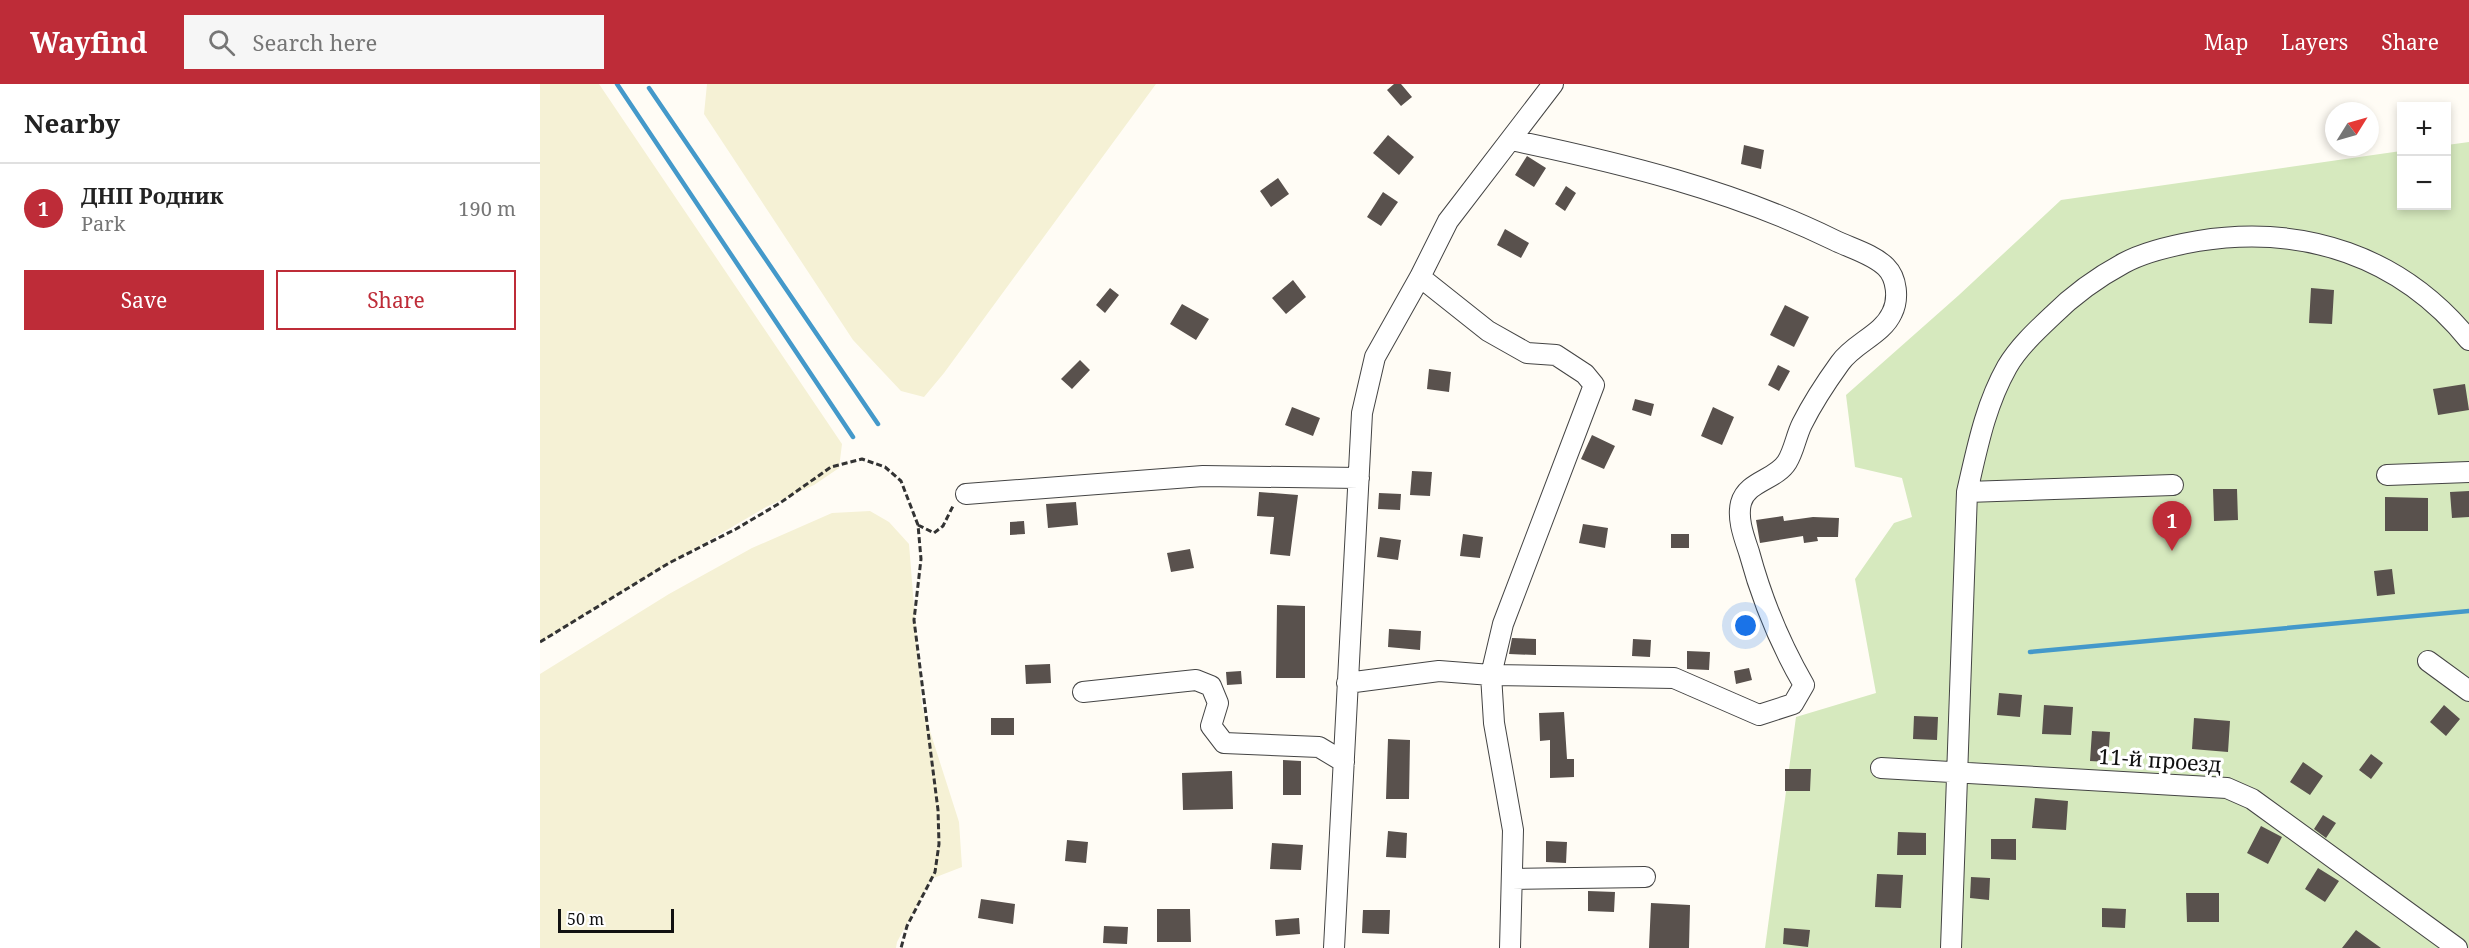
<!DOCTYPE html>
<meta charset="utf-8">
<style>
:root{--surface:#fff;--page:#f6f6f6;--text:#222;--muted:#767676;--line:#e0e0e0;--accent:#be2c38}
body{margin:0;font-family:"Noto Serif",serif;background:var(--page);color:var(--text)}
.controls{position:absolute;right:18px;top:18px;display:grid;overflow:hidden;border-radius:0px;box-shadow:0 3px 9px #0003}
.controls button{width:54px;height:54px;display:grid;place-items:center;padding:0;border:0;border-bottom:2px solid var(--line);background:var(--surface);color:var(--text);font:30px sans-serif}
.compass{position:absolute;left:1785px;top:18px;width:54px;height:54px;border-radius:50%;background:var(--surface);box-shadow:0 3px 9px #0003;rotate:53deg}
.scale{position:absolute;left:18px;bottom:15px;width:116px;box-sizing:border-box;padding-left:6px;border:3px solid #111;border-top:0;font-size:16px;line-height:21px;white-space:nowrap;color:#111;-webkit-text-stroke:4px #fff;paint-order:stroke}
.you{position:absolute;left:1206px;top:542px;width:21px;height:21px;margin:-15px;border:4px solid #fff;border-radius:50%;background:#1a73e8;box-shadow:0 0 0 9px #1a73e833}
.badge{display:grid;place-items:center;width:39px;height:39px;border-radius:50%;background:var(--accent);color:#fff;font-size:20px;font-weight:700}
.pin{position:absolute;translate:-50% -50px;filter:drop-shadow(0 2px 3px #0008)}
.pin::after{content:'';position:absolute;top:32px;width:21px;height:18px;background:inherit;clip-path:polygon(0 0,100% 0,50% 100%)}
.list{margin:0;padding:0;list-style:none}
h2{display:flex;justify-content:space-between;align-items:center;height:78px;margin:0;padding:0 24px;font-size:26px}
h2 small{font-size:20px;font-weight:400;color:var(--muted)}
.list li{display:grid;grid-template-columns:39px 1fr auto;gap:18px;align-items:center;box-sizing:border-box;height:90px;padding:0 24px;border-top:2px solid var(--line)}
.list b{display:block;font-size:22px;white-space:nowrap}
.list p{margin:0;font-size:20px;white-space:nowrap;color:var(--muted)}
.list em{font-size:20px;font-style:normal;color:var(--muted)}
.actions{display:flex;gap:12px;padding:18px 24px}
.actions a{flex:1;padding:14px 0;border:2px solid var(--accent);border-radius:0px;text-align:center;font-size:21px;color:var(--accent)}
.actions .main{background:var(--accent);color:#fff}
.icon{flex:none;width:33px;height:33px;fill:none;stroke:currentColor;stroke-width:2;stroke-linecap:round;stroke-linejoin:round}
.map{position:relative;flex:none;width:1929px;height:864px;overflow:hidden}
header{display:flex;align-items:center;gap:36px;box-sizing:border-box;height:84px;padding:0 30px;background:var(--accent);color:#fff}
header strong{font-size:28px}
nav{display:flex;gap:33px;margin-inline-start:auto;font-size:21px}
.search{width:420px;height:54px;background:var(--page);display:flex;align-items:center;gap:15px;box-sizing:border-box;padding:0 21px;border-radius:0px;color:var(--muted);font-size:22px}
main{display:flex}
aside{flex:1;background:var(--surface)}
.map>svg:first-child{display:block}
.farmland{fill:#f5f1d5}
.green{fill:#d6e9be}
.lines{fill:none;stroke-linecap:round;stroke-linejoin:round}
.stream{stroke:#4499ca;stroke-width:4.5}
.building{fill:#59514d}
.minor-casing{stroke:#444;stroke-width:22}
.path{stroke:#333;stroke-width:3;stroke-dasharray:6 3;stroke-linecap:butt}
.minor{stroke:#fff;stroke-width:20}
.labels{text-anchor:middle;stroke-width:6;stroke-linejoin:round;paint-order:stroke}
.street-label{font-size:21px;fill:#111;stroke:#fff}
</style>
<header>
<strong>Wayfind</strong>
<div class="search"><svg class="icon" aria-label="search" viewBox="0 0 24 24"><circle cx="10" cy="10" r="6"/><path d="M15 15l6 6"/></svg>Search here</div>
<nav><a>Map</a><a>Layers</a><a>Share</a></nav>
</header>
<main>
<aside>
<h2>Nearby<small></small></h2>
<ul class="list">
<li><span class="badge">1</span><div><b>ДНП Родник</b><p>Park</p></div><em>190 m</em></li>
</ul>
<div class="actions"><a class="main">Save</a><a>Share</a></div>
</aside>
<div class="map">
<svg width="1929" height="864" viewBox="0 0 1929 864">
<rect width="100%" height="100%" fill="#fffcf5"/>
<path class="farmland" d="M0,0H59L302,360L299,384L274,401L226,423L88,504L0,559Z
M167,0H616L404,289L384,313L361,307L313,256L164,30Z
M330,427L349,438L369,460L382,622L419,738L422,783L391,795L357,858L356,864H0V590L129,510L212,464L292,429Z"/>
<path class="green" d="M1929,58V864H1225L1256,633L1336,609L1315,495L1354,439L1372,433L1362,394L1315,383L1306,311L1419,211L1521,116L1861,67L1862,122H1906L1907,61Z"/>
<g class="lines">
<path class="stream" d="M77,0L313,353
M109,4L338,340
M1490,568L1929,527"/>
</g>
<path class="building" d="M854,0H861L872,13L861,22L847,6Z
M848,51L874,73L859,91L833,69Z
M1204,61L1224,66L1221,85L1201,80Z
M987,72L1006,84L994,103L975,91Z
M738,94L749,110L731,123L720,107Z
M1026,102L1036,109L1025,127L1015,120Z
M843,108L858,118L841,142L827,133Z
M965,145L989,159L981,174L957,161Z
M753,196L766,213L746,230L732,214Z
M570,204L579,211L565,229L556,221Z
M1771,204L1794,206L1792,240L1769,239Z
M642,220L669,235L656,256L630,240Z
M1245,221L1269,233L1254,263L1230,251Z
M540,276L550,286L532,305L521,295Z
M1238,281L1250,287L1239,307L1228,301Z
M889,285L911,288L909,308L887,305Z
M1925,300L1929,326L1898,331L1893,305Z
M1095,315L1114,320L1111,332L1092,326Z
M752,323L780,334L773,352L745,341Z
M1173,323L1194,333L1182,361L1161,352Z
M1052,351L1075,362L1064,385L1041,375Z
M872,387L892,388L890,412L870,411Z
M1673,405H1697L1698,436L1674,437Z
M1929,407V433L1912,434L1910,408Z
M719,408L758,411L750,472L730,470L734,433L717,432Z
M839,409L861,410L860,426L838,425Z
M1845,413L1888,414V447H1845Z
M536,418L538,441L508,444L506,420Z
M1243,432L1244,437L1273,433L1299,434L1298,453H1277L1278,457L1264,459L1263,452L1220,459L1216,436Z
M484,437L485,450L470,451V438Z
M1043,440L1068,444L1065,464L1039,459Z
M923,450L943,453L940,474L920,472Z
M1131,450H1149V464H1131Z
M840,453L861,456L858,476L837,473Z
M650,465L654,484L631,488L627,469Z
M1852,485L1855,510L1837,512L1834,487Z
M737,521L765,522V594H736Z
M849,545L881,547L880,566L848,563Z
M972,554L996,555V571L969,570Z
M1093,555L1111,556L1110,573L1092,572Z
M1147,567L1170,568L1169,586L1147,585Z
M510,580L511,599L486,600L485,581Z
M1209,584L1212,596L1196,600L1194,587Z
M701,587L702,600L687,601L686,588Z
M1459,609L1482,611L1480,633L1457,631Z
M1504,621L1533,623L1531,651L1502,650Z
M1904,621L1920,635L1906,652L1890,638Z
M1024,628L1027,675H1034V693L1010,694V656L1000,657L999,629Z
M1374,632L1398,633L1397,656L1373,655Z
M451,634H474V651H451Z
M1654,634L1690,637L1688,668L1652,665Z
M1552,647L1570,648L1568,678L1550,677Z
M848,655L870,656L869,715H846Z
M1831,670L1843,679L1831,695L1819,686Z
M743,676L761,677V711H743Z
M1763,678L1783,692L1770,711L1750,698Z
M1245,685H1271L1270,707H1245Z
M692,687L693,725L643,726L642,689Z
M1495,714L1528,717L1526,746L1492,744Z
M1783,731L1796,739L1786,754L1774,745Z
M1721,742L1742,753L1728,780L1707,769Z
M848,747L867,749L866,774L846,773Z
M1358,748L1386,749V771H1357Z
M1451,755H1476V776L1451,775Z
M527,756L548,758L546,779L525,777Z
M1006,757L1027,758L1026,779L1006,778Z
M732,759L763,761L761,786L730,785Z
M1778,784L1799,797L1785,818L1765,805Z
M1337,790L1363,791L1361,824L1335,823Z
M1431,793L1450,794L1449,816L1430,814Z
M1048,807L1075,808L1074,828L1048,827Z
M1646,809H1679V838H1647Z
M441,815L475,820L473,840L438,834Z
M1111,819L1150,821L1149,864H1109Z
M1562,824L1586,825L1585,844L1562,843Z
M617,825H650L651,858H617Z
M823,826H850L849,850L822,849Z
M759,834L760,850L736,852L735,836Z
M564,842L588,843L587,860L563,859Z
M1244,844L1270,846L1268,863L1243,860Z
M1816,846L1841,864H1802Z"/>
<g class="lines">
<defs>
<path id="minor" d="M880,193L948,247L987,269L1016,271L1045,290L1054,301L963,540L951,591L954,639L973,746L970,864
M1847,391L1929,388
M1427,408L1633,401
M426,410L663,392L819,394
M1888,577L1929,607
M807,599L899,587L951,591L1134,594L1219,631L1253,620L1264,601C1239,558 1222,516 1209,468C1204,453 1197,435 1201,419C1207,397 1236,396 1247,378C1254,367 1256,352 1262,340C1272,320 1287,297 1300,279C1314,259 1342,251 1352,229C1359,215 1357,194 1346,183C1333,170 1310,164 1294,156C1192,106 1081,79 971,56
M543,608L656,596L671,602L678,619L671,642L684,659L779,663L804,678
M1341,684L1687,704L1712,715L1917,864
M972,795L1105,793
M794,864L822,329L835,273L880,193L908,137L1013,0
M1411,864L1427,408C1437,365 1445,322 1467,283C1478,264 1496,247 1512,232C1533,211 1558,193 1584,179C1606,167 1635,161 1658,157C1763,140 1861,172 1929,256"/>
</defs>
<use href="#minor" class="minor-casing"/>
<path class="path" d="M378,441L394,449L403,442L414,420
M0,558L129,479L196,445L240,419L291,383L322,375L345,383L361,397L378,441L381,475L374,536L398,726L399,760L395,788L367,842L361,864"/>
<use href="#minor" class="minor"/>
</g>
<g class="labels">
<g class="street-label">
<text transform="translate(1620 677) rotate(4)" y="7">11-й проезд</text>
</g>
</g>
</svg>
<div class="controls">
<button>+</button>
<button>−</button>
</div>
<svg class="compass" viewBox="-18 -18 36 36"><path d="M0-13l5 13h-10z" fill="#e53935"/><path d="M0 13l5-13h-10z" fill="#767676"/></svg>
<div class="scale">50 m</div>
<div class="you"></div>
<div class="pin badge" style="left:1632px;top:467px">1</div>
</div>
</main>
